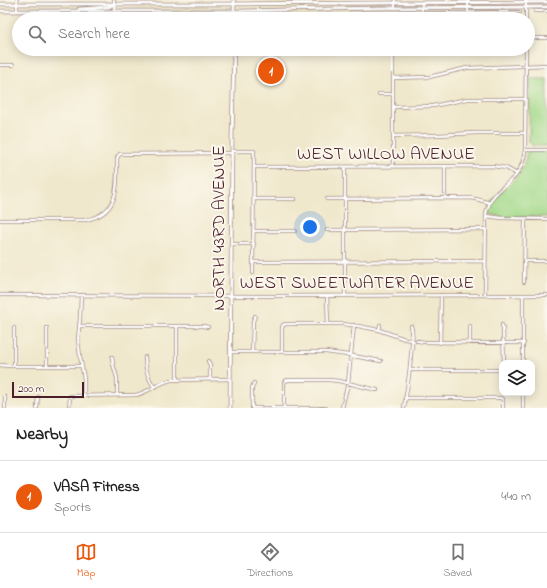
<!DOCTYPE html>
<style>
:root{--surface:#fff;--page:#f6f6f6;--text:#222;--muted:#767676;--line:#e0e0e0;--accent:#ea580c}
body{margin:0;font-family:"Indie Flower",sans-serif;background:var(--page);color:var(--text)}
.controls{position:absolute;right:12px;bottom:12px;display:grid;overflow:hidden;border-radius:8px;box-shadow:0 2px 10px #0003}
.controls button{width:36px;height:36px;display:grid;place-items:center;padding:0;border:0;border-bottom:1px solid var(--line);background:var(--surface);color:var(--text);font:20px sans-serif}
.scale{position:absolute;left:12px;bottom:10px;width:72px;box-sizing:border-box;padding-left:4px;border:2px solid #4a1f2b;border-top:0;font-size:11px;line-height:14px;white-space:nowrap;color:#4a1f2b;-webkit-text-stroke:3px #fbf7ec;paint-order:stroke}
.you{position:absolute;left:310px;top:227px;width:14px;height:14px;margin:-10px;border:3px solid #fff;border-radius:50%;background:#1a73e8;box-shadow:0 0 0 6px #1a73e833}
.badge{display:grid;place-items:center;width:26px;height:26px;border-radius:50%;background:var(--accent);color:#fff;font-size:13px;font-weight:700}
.pin{position:absolute;translate:-50% -50%;border:2px solid #fff;box-shadow:0 1px 4px #0006}
.list{margin:0;padding:0;list-style:none}
h2{display:flex;justify-content:space-between;align-items:center;height:52px;margin:0;padding:0 16px;font-size:17px}
h2 small{font-size:13px;font-weight:400;color:var(--muted)}
.list li{display:grid;grid-template-columns:26px 1fr auto;gap:12px;align-items:center;box-sizing:border-box;height:72px;padding:0 16px;border-top:1px solid var(--line)}
.list b{display:block;font-size:15px;white-space:nowrap}
.list p{margin:0;font-size:13px;white-space:nowrap;color:var(--muted)}
.list em{font-size:13px;font-style:normal;color:var(--muted)}
.icon{flex:none;width:22px;height:22px;fill:none;stroke:currentColor;stroke-width:2;stroke-linecap:round;stroke-linejoin:round}
.map{position:relative;flex:none;width:547px;height:408px;overflow:hidden}
.search{position:absolute;background:var(--surface);box-shadow:0 2px 10px #0003;left:12px;right:12px;top:12px;height:44px;display:flex;align-items:center;gap:10px;box-sizing:border-box;padding:0 14px;border-radius:22px;color:var(--muted);font-size:15px}
.sheet{height:124px;background:var(--surface)}
nav{display:flex;justify-content:space-around;align-items:center;box-sizing:border-box;height:56px;border-top:1px solid var(--line);background:var(--surface);font-size:11px;color:var(--muted)}
nav a{display:grid;justify-items:center;gap:2px}
nav .on{color:var(--accent)}
.map>svg:first-child{display:block}
.green{fill:#a3d989;stroke:#767c5a}
.lines{fill:none;stroke-linecap:round;stroke-linejoin:round}
.minor-casing{stroke:#9d847c;stroke-width:4}
.major-casing{stroke:#9d847c;stroke-width:4.5}
.minor{stroke:#fff;stroke-width:2.5}
.major{stroke:#fff;stroke-width:3}
.labels{text-anchor:middle;stroke-width:4;stroke-linejoin:round;paint-order:stroke}
.street-label{font-size:18px;fill:#4a1f2b;stroke:#fbf7ec}
</style>
<div class="map">
<svg width="547" height="408" viewBox="0 0 547 408">
<rect width="100%" height="100%" fill="#fbf7ec"/>
<filter id="ink" filterUnits="userSpaceOnUse"><feTurbulence type="fractalNoise" baseFrequency=".025" numOctaves="2"/><feDisplacementMap in="SourceGraphic" scale="8" xChannelSelector="R" yChannelSelector="G"/><feConvolveMatrix kernelMatrix="1 2 1 2 8 2 1 2 1" color-interpolation-filters="sRGB"/></filter>
<filter id="wash" filterUnits="userSpaceOnUse"><feTurbulence type="fractalNoise" baseFrequency=".012" numOctaves="4" result="noise"/><feDisplacementMap in="SourceGraphic" scale="16" xChannelSelector="R" yChannelSelector="G"/><feGaussianBlur stdDeviation="0.9" result="paint"/><feColorMatrix in="noise" values="0 0 0 0 0 0 0 0 0 0 0 0 0 0 0 0 0 1.4 0 .05"/><feComposite in="paint" operator="in"/></filter>
<g filter="url(#wash)">
<rect width="100%" height="100%" fill="#f0e8cc"/>
<path class="green" d="M530,79H547V146H533L529,142Z
M529,151H547V217H503L489,214C489,196 509,188 518,175C524,168 525,161 527,152Z"/>
</g>
<g filter="url(#ink)">
<g class="lines">
<defs>
<path id="minor" d="M395,0V8
M422,2V19
M17,11V0
M114,11V0
M535,11H547
M422,13L520,12
M468,13V0
M526,19V0
M528,38H547
M0,65H13
M393,78L429,77L467,68L547,65
M379,94H393
M393,107L433,106L467,99H525
M393,136L438,135L475,133H525
M525,150H547
M232,151H254L253,273
M393,166V52L395,49
M445,166V198
M254,167L493,166L506,168L517,174
M254,199H295
M327,199L471,198L480,200L490,203
M486,216L502,218L547,219
M0,220H85C120,214 117,186 117,159L118,156L120,154L232,153
M327,230L485,229
M254,231H295
M231,244H254
M524,261H547
M254,262L485,261
M524,282L525,219
M0,295L277,296L547,295
M81,295L80,318L78,339L80,356L84,379V396
M485,295L486,213C488,207 490,201 494,196C499,190 505,186 510,181C520,173 524,162 525,150L526,49
M327,296L328,324
M345,296V167
M502,325L503,329L504,363
M79,326H203L208,327
M14,328V366
M47,328V366
M379,330L380,325
M440,343L441,295
M470,343V326
M230,352H326L348,355L381,361
M252,352L253,321L255,316
M282,352V328L283,325L286,324H343L358,326L379,330L405,339L425,342L524,343
M112,357L113,364L117,378V395
M145,357C145,369 148,378 154,387
M208,361L210,365V379
M523,363V295
M0,365L9,366H82
M410,370H500L502,369
M177,379V326
M5,397V408
M405,398H500L503,399V408
M37,408L38,397
M69,408L70,396L136,395C149,392 158,383 171,380L230,379
M252,408H326
M252,408V388L254,383
M284,408V383L285,381L288,380H329L339,381L377,390
M342,408L348,383L354,325
M404,408C407,390 410,372 411,354C412,345 414,335 411,326
M523,408V393"/>
<path id="major" d="M0,4H227L547,2
M79,9L109,7L114,4
M0,11H241L378,8L547,7
M234,19V0
M230,408L232,137L234,49"/>
</defs>
<use href="#minor" class="minor-casing"/>
<use href="#major" class="major-casing"/>
<use href="#minor" class="minor"/>
<use href="#major" class="major"/>
</g>
</g>
<g class="labels">
<g class="street-label">
<text x="386" y="159">WEST WILLOW AVENUE</text>
<text transform="translate(218 228) rotate(-90)" y="6">NORTH 43RD AVENUE</text>
<text x="357" y="288">WEST SWEETWATER AVENUE</text>
</g>
</g>
</svg>
<div class="controls">
<button><svg class="icon" aria-label="layers" viewBox="0 0 24 24"><path d="M12 4l9 5-9 5-9-5zM3 14l9 5 9-5"/></svg></button>
</div>
<div class="scale">200 m</div>
<div class="you"></div>
<div class="pin badge" style="left:271px;top:71px">1</div>
<div class="search"><svg class="icon" aria-label="search" viewBox="0 0 24 24"><circle cx="10" cy="10" r="6"/><path d="M15 15l6 6"/></svg>Search here</div>
</div>
<section class="sheet">
<h2>Nearby<small></small></h2>
<ul class="list">
<li><span class="badge">1</span><div><b>VASA Fitness</b><p>Sports</p></div><em>440 m</em></li>
</ul>
</section>
<nav>
<a class="on"><svg class="icon" aria-label="map" viewBox="0 0 24 24"><path d="M3 6l6-2 6 2 6-2v14l-6 2-6-2-6 2zM9 4v14M15 6v14"/></svg>Map</a>
<a><svg class="icon" aria-label="directions" viewBox="0 0 24 24"><path d="M12 3l9 9-9 9-9-9zM9 14v-3h6M13 9l2 2-2 2"/></svg>Directions</a>
<a><svg class="icon" aria-label="saved" viewBox="0 0 24 24"><path d="M7 4h10v16l-5-4-5 4z"/></svg>Saved</a>
</nav>
